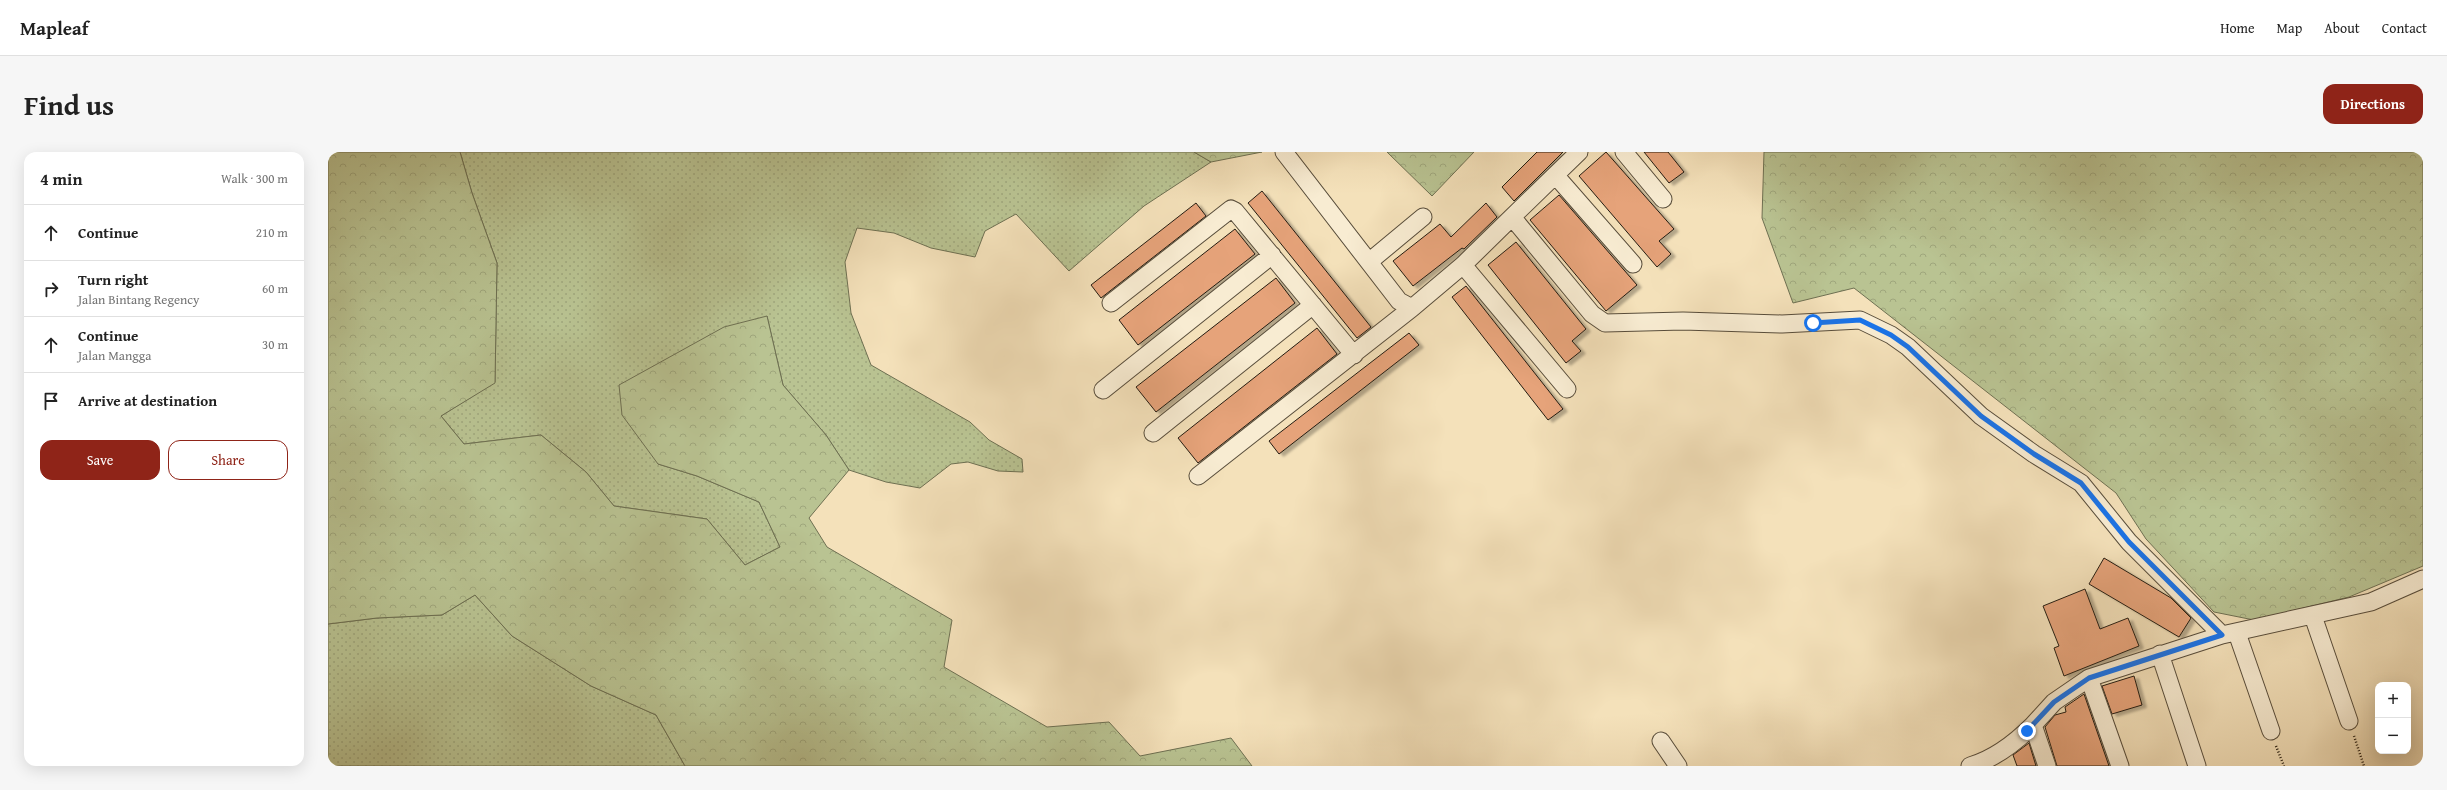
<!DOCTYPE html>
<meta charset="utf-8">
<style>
:root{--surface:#fff;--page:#f6f6f6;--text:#222;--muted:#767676;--line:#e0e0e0;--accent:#8f2418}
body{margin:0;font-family:"Gentium Book Plus",serif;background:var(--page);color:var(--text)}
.controls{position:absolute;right:12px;bottom:12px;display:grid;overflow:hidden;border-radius:8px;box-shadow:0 4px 16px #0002}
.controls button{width:36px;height:36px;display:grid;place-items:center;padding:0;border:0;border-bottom:1px solid var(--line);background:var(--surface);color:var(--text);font:20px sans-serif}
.stop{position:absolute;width:12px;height:12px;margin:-9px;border:3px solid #1a73e8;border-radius:50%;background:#fff}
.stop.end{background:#1a73e8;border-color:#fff;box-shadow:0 1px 4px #0008}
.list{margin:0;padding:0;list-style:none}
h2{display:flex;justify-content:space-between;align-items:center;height:52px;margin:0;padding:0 16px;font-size:17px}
h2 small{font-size:13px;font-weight:400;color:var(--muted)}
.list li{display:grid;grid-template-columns:26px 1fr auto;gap:12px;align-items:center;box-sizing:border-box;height:56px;padding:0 16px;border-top:1px solid var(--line)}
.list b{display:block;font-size:15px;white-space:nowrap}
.list p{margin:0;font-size:13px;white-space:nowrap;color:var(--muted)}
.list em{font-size:13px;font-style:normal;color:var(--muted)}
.actions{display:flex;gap:8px;padding:12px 16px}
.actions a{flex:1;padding:9px 0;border:1px solid var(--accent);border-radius:12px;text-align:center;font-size:14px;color:var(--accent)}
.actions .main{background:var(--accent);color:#fff}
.icon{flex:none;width:22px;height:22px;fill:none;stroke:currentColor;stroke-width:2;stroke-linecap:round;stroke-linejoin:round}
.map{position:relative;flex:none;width:2095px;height:614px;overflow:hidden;border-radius:12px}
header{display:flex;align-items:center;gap:24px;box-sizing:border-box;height:56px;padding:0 20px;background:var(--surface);border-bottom:1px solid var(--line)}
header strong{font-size:19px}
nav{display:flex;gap:22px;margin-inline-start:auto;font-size:14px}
.intro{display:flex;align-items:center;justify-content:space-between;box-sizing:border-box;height:96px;padding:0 24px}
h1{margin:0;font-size:28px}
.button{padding:10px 18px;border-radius:12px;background:var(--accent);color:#fff;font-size:14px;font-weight:700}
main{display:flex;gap:24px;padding:0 24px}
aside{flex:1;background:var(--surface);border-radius:12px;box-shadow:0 4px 16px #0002}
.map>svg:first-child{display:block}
.grass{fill:url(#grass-dots);stroke:#6e7052}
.forest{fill:url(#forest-crowns);stroke:#6e7052}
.building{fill:#e6a37a;stroke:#241c11;filter:url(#shadow)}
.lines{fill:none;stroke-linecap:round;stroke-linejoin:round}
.minor-casing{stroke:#584d3b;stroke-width:19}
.path{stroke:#241c11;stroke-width:2.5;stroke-dasharray:1 2;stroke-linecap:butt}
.minor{stroke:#f8ecd2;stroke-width:17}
.route{stroke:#1a73e8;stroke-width:5}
</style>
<header>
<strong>Mapleaf</strong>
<nav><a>Home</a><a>Map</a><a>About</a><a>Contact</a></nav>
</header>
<div class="intro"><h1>Find us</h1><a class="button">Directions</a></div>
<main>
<aside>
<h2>4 min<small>Walk · 300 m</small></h2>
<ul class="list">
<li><svg class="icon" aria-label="ahead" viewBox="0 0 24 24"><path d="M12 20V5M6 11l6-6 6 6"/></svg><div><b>Continue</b></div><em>210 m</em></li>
<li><svg class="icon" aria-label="right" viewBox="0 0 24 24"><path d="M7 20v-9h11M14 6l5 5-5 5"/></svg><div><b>Turn right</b><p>Jalan Bintang Regency</p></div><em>60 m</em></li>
<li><svg class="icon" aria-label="ahead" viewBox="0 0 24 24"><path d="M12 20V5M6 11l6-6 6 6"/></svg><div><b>Continue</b><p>Jalan Mangga</p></div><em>30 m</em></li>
<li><svg class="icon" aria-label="arrive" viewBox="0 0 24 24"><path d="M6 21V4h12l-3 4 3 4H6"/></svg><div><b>Arrive at destination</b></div></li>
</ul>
<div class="actions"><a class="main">Save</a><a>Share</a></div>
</aside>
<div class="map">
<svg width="2095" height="614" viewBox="0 0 2095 614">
<defs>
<pattern id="grass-dots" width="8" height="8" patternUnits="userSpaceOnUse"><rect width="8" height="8" fill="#b9c392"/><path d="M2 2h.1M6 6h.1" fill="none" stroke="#9fa77d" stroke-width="1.8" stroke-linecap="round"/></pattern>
<pattern id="forest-crowns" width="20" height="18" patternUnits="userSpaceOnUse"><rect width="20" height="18" fill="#b9c392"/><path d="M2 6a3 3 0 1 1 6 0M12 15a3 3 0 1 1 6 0" fill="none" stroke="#9fa77d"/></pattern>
<filter id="shadow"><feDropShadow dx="4.5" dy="2.5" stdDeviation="1" flood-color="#0004"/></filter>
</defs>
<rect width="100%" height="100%" fill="#f4e1ba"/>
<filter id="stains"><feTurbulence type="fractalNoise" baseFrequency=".005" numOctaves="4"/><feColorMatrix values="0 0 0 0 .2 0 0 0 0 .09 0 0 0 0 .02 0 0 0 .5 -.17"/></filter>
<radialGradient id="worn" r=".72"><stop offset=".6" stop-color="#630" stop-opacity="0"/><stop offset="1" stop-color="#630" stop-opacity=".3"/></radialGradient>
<path class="grass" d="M132,0H866L883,10L816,54L741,119L688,62L657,79L647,105L603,96L566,81L529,76L517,110L523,161L543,213L642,270L661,288L694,307L695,320L670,319L640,310L623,312L592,336L558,330L521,318L498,283L455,233L439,164L330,312L369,324L431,350L452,395L417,413L379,367L286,354L258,320L213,283L136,292L113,264L167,230L169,111L144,41Z
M147,443L184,484L263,534L328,563L357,614H0V472L49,466L114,463Z"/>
<path class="forest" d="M0,0H132L144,41L169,111L167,231L113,264L136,292L213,283L258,320L286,354L379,367L417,413L452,395L431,350L369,324L330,312L294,263L291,233L396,175L439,164L455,233L498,283L521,318L481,366L499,395L624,468L616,515L719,575L781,570L812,604L903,586L924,614H357L328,563L263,534L184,484L147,443L114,463L49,466L0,472Z
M866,0H934L883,10Z
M1059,0H1146L1104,44Z
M1436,0H2095V414L2021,445L1926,468L1886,460L1818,387L1788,341L1526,136L1465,151L1434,66Z"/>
<path class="building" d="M1209,0H1235L1186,49L1174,35Z
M1278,0L1346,77L1331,89L1343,102L1329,115L1251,24Z
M1316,0H1340L1356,20L1341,31Z
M934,39L1043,175L1029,186L920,51Z
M1231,43L1309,133L1278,159L1202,68Z
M868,51L878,64L773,146L763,133Z
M1158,51L1169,65L1136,97L1134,96L1085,134L1065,109L1112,72L1123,85Z
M907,77L927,102L810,193L791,168Z
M1188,90L1258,177L1244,189L1253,199L1238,211L1160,113Z
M948,126L967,151L828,260L808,235Z
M1138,134L1235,257L1220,268L1124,145Z
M989,176L1009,202L870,311L850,286Z
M1081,181L1091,193L951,302L941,289Z
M1776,406L1843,446L1863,466L1851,485L1761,432Z
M1757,437L1772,477L1800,466L1811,494L1736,524L1726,496L1731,494L1715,454Z
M1806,524L1814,553L1784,562L1774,534Z
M1756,542L1781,614H1729L1717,575L1727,563L1738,560L1737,555Z
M1701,591L1708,614H1689L1685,603Z"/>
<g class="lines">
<defs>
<path id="minor" d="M956,0L1071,149L1084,156L1135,113L1184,65L1264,162L1277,171L1355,169L1454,172L1532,168L1563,183L1580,195L1653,264L1706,302L1753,331L1801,390L1894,483
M1296,0L1335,47
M1228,24L1305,112
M1184,65L1251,0
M1042,109L1095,65
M1135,113L1239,237
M783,151L903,57L907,59L1026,203
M775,238L944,103
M825,281L985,153
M870,324L1084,156
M1985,464L2021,569
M1909,481L1943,579
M1832,502L1869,614
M1761,526L1792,614
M1333,589L1350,614
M1642,614C1666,607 1688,590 1705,573
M1719,614L1705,573L1726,550L1761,526L1894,483L2043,450L2095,427"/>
</defs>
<use href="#minor" class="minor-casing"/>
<path class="path" d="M2026,584L2036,614
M1948,594L1956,614"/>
<use href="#minor" class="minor"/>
</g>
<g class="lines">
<path class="route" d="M1485,171L1532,168L1563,183L1580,195L1653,264L1706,302L1753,331L1801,390L1894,483L1761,526L1726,550L1699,579"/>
</g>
<rect width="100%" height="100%" filter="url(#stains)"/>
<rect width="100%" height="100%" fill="url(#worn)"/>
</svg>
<div class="controls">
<button>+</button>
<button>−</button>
</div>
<div class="stop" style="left:1485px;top:171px"></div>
<div class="stop end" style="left:1699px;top:579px"></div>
</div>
</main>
